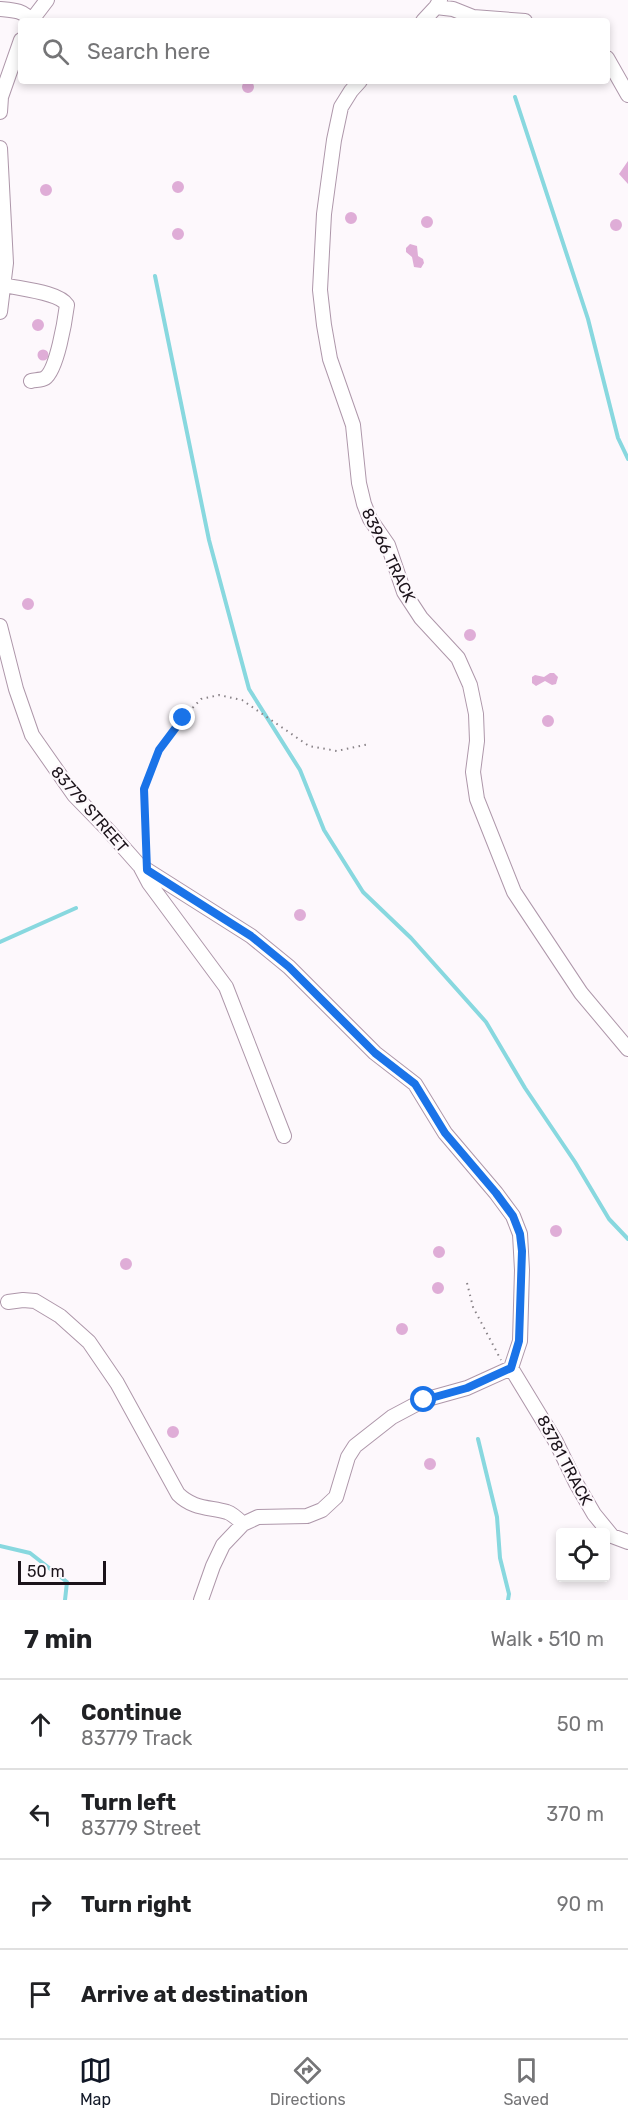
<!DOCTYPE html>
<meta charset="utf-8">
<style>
:root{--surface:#fff;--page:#f6f6f6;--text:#202124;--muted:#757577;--line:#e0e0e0;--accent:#111827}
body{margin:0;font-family:Rubik,sans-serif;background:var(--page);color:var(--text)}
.controls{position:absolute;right:18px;bottom:18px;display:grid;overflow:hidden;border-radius:6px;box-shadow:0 3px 9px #0003}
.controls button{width:54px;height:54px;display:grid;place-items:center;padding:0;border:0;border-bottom:2px solid var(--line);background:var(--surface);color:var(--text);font:30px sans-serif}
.scale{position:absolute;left:18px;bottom:15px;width:88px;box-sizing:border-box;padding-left:6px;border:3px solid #1b131a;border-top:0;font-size:16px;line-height:21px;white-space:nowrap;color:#1b131a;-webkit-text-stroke:4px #fdf8fc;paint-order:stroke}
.stop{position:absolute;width:18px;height:18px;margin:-14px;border:4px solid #1a73e8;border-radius:50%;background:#fff}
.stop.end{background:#1a73e8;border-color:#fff;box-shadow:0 2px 6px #0008}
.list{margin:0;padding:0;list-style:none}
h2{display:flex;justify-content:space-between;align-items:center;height:78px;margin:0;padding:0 24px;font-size:26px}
h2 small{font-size:20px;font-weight:400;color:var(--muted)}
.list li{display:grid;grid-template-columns:39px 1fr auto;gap:18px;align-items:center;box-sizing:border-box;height:90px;padding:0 24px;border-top:2px solid var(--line)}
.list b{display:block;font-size:22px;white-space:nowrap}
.list p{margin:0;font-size:20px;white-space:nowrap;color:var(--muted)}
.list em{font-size:20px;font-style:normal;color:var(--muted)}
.icon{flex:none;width:33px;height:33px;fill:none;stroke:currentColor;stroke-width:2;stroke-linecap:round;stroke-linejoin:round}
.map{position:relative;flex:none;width:628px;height:1600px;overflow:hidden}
.search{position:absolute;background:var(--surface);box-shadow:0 3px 9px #0003;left:18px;right:18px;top:18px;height:66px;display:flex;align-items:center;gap:15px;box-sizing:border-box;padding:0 21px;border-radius:6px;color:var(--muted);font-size:22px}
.sheet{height:438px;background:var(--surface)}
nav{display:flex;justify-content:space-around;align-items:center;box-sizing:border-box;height:84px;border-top:2px solid var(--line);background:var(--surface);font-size:16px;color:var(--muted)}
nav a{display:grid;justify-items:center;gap:3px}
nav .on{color:var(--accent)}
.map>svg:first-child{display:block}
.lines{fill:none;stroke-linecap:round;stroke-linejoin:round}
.stream{stroke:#88d8df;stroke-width:4}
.building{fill:#dfadd7}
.minor-casing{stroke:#ae97aa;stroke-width:16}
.path{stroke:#888287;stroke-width:2;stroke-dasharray:1.5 4.5;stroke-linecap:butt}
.minor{stroke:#fff;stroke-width:14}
.route{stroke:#1a73e8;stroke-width:8}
.labels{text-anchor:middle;stroke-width:4.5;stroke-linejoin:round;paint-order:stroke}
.street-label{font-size:16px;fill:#1b131a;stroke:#fdf8fc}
</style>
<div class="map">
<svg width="628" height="1600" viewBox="0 0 628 1600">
<rect width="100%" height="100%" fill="#fdf8fc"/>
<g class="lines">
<path class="stream" d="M515,97L588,319L618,438L628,459
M155,276L209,540L249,689L300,770L324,830L363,892L411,938L486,1022L525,1088L575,1162L609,1219L628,1239
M0,942L76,908
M478,1439L497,1517L500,1558L509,1594L508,1600
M0,1546L30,1553L67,1582L65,1600"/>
</g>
<path class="building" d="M242 87a6 6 0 1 1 12 0a6 6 0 1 1-12 0Z
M628,161V184L619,174Z
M172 187a6 6 0 1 1 12 0a6 6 0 1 1-12 0Z
M40 190a6 6 0 1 1 12 0a6 6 0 1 1-12 0Z
M345 218a6 6 0 1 1 12 0a6 6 0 1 1-12 0Z
M421 222a6 6 0 1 1 12 0a6 6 0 1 1-12 0Z
M610 225a6 6 0 1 1 12 0a6 6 0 1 1-12 0Z
M172 234a6 6 0 1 1 12 0a6 6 0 1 1-12 0Z
M410,244L417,246L418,256L423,259L424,263L421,268L414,267L412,257L406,252V248Z
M32 325a6 6 0 1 1 12 0a6 6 0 1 1-12 0Z
M37.5 355a5.5 5.5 0 1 1 11 0a5.5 5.5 0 1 1-11 0Z
M22 604a6 6 0 1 1 12 0a6 6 0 1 1-12 0Z
M464 635a6 6 0 1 1 12 0a6 6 0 1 1-12 0Z
M550,673H554L558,677L556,684L552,685L545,681L536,686L532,683V677L535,675L544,677Z
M542 721a6 6 0 1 1 12 0a6 6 0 1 1-12 0Z
M294 915a6 6 0 1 1 12 0a6 6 0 1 1-12 0Z
M550 1231a6 6 0 1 1 12 0a6 6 0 1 1-12 0Z
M433 1252a6 6 0 1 1 12 0a6 6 0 1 1-12 0Z
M120 1264a6 6 0 1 1 12 0a6 6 0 1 1-12 0Z
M432 1288a6 6 0 1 1 12 0a6 6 0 1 1-12 0Z
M396 1329a6 6 0 1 1 12 0a6 6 0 1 1-12 0Z
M167 1432a6 6 0 1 1 12 0a6 6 0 1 1-12 0Z
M424 1464a6 6 0 1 1 12 0a6 6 0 1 1-12 0Z"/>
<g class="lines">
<defs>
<path id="minor" d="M436,7L453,9L473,17L525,21
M0,9C11,10 25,10 30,21
M31,21L47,0
M423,21L436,7L440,0
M607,58L628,95
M360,81L351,91L341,107L334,140L324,214L320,290L324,325L330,359L353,425L359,483L364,504L370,519L388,545L404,592L421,618L458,658L470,685L476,714L477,741L473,772L477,799L514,892L581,993L628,1049
M0,112L1,97L21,40
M0,148L6,263L0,312
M4,285C20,289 59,292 67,305C65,320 57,370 45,378C42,380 35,380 31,381
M0,626L16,689L32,735L74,795L108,830L139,865L251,936L289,967L375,1053L415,1084L445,1133L496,1193L513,1216L520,1234L522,1270L520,1341L511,1368
M140,866L149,883L226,987L284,1136
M8,1302L23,1300L35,1301L60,1316L89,1342L117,1383L178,1494C193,1509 209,1507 227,1512C233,1514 239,1520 243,1524
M511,1368L556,1442L576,1483L594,1514L612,1536L628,1542
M201,1600L213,1566L223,1545L243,1524L258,1517L307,1516L322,1510L336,1497L348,1457L355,1446L392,1417L424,1400L467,1388L511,1368"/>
</defs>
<use href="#minor" class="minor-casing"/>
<path class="path" d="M146,855L144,789L158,750L183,718L201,699L219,695L242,700L309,746L337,751L369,744
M467,1283L473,1307L501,1360"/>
<use href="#minor" class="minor"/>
</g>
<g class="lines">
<path class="route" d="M183,718L159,750L144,789L147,870L251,936L289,967L375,1053L415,1084L445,1133L496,1193L513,1216L520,1234L522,1251L519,1341L511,1368L467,1388L424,1400"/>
</g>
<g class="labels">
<g class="street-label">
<text transform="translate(389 555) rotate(64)" y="6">83966 TRACK</text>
<text transform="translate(90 809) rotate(49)" y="6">83779 STREET</text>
<text transform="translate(565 1460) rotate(62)" y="6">83781 TRACK</text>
</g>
</g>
</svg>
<div class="controls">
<button><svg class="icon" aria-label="locate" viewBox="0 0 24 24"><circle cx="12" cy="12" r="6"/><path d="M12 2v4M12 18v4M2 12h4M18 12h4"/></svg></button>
</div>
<div class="scale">50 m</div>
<div class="stop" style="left:424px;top:1400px"></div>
<div class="stop end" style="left:183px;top:718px"></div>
<div class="search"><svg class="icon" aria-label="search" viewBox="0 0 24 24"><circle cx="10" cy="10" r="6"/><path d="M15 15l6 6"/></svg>Search here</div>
</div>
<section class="sheet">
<h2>7 min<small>Walk · 510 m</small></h2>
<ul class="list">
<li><svg class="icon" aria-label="ahead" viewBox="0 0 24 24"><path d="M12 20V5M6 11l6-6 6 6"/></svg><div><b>Continue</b><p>83779 Track</p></div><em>50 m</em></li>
<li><svg class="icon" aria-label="left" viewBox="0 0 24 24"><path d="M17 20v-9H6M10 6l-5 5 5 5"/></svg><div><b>Turn left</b><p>83779 Street</p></div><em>370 m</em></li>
<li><svg class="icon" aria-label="right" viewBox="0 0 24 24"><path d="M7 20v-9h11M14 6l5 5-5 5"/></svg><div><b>Turn right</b></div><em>90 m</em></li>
<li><svg class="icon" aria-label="arrive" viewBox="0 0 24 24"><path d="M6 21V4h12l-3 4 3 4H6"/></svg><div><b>Arrive at destination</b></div></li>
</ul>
</section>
<nav>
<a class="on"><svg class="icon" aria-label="map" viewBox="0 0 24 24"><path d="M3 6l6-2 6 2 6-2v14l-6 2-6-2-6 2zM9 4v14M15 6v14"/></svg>Map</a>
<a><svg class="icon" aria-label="directions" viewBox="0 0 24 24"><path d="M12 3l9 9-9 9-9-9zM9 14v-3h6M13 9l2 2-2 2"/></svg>Directions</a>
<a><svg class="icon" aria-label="saved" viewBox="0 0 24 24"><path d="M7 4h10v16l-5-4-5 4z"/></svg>Saved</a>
</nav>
